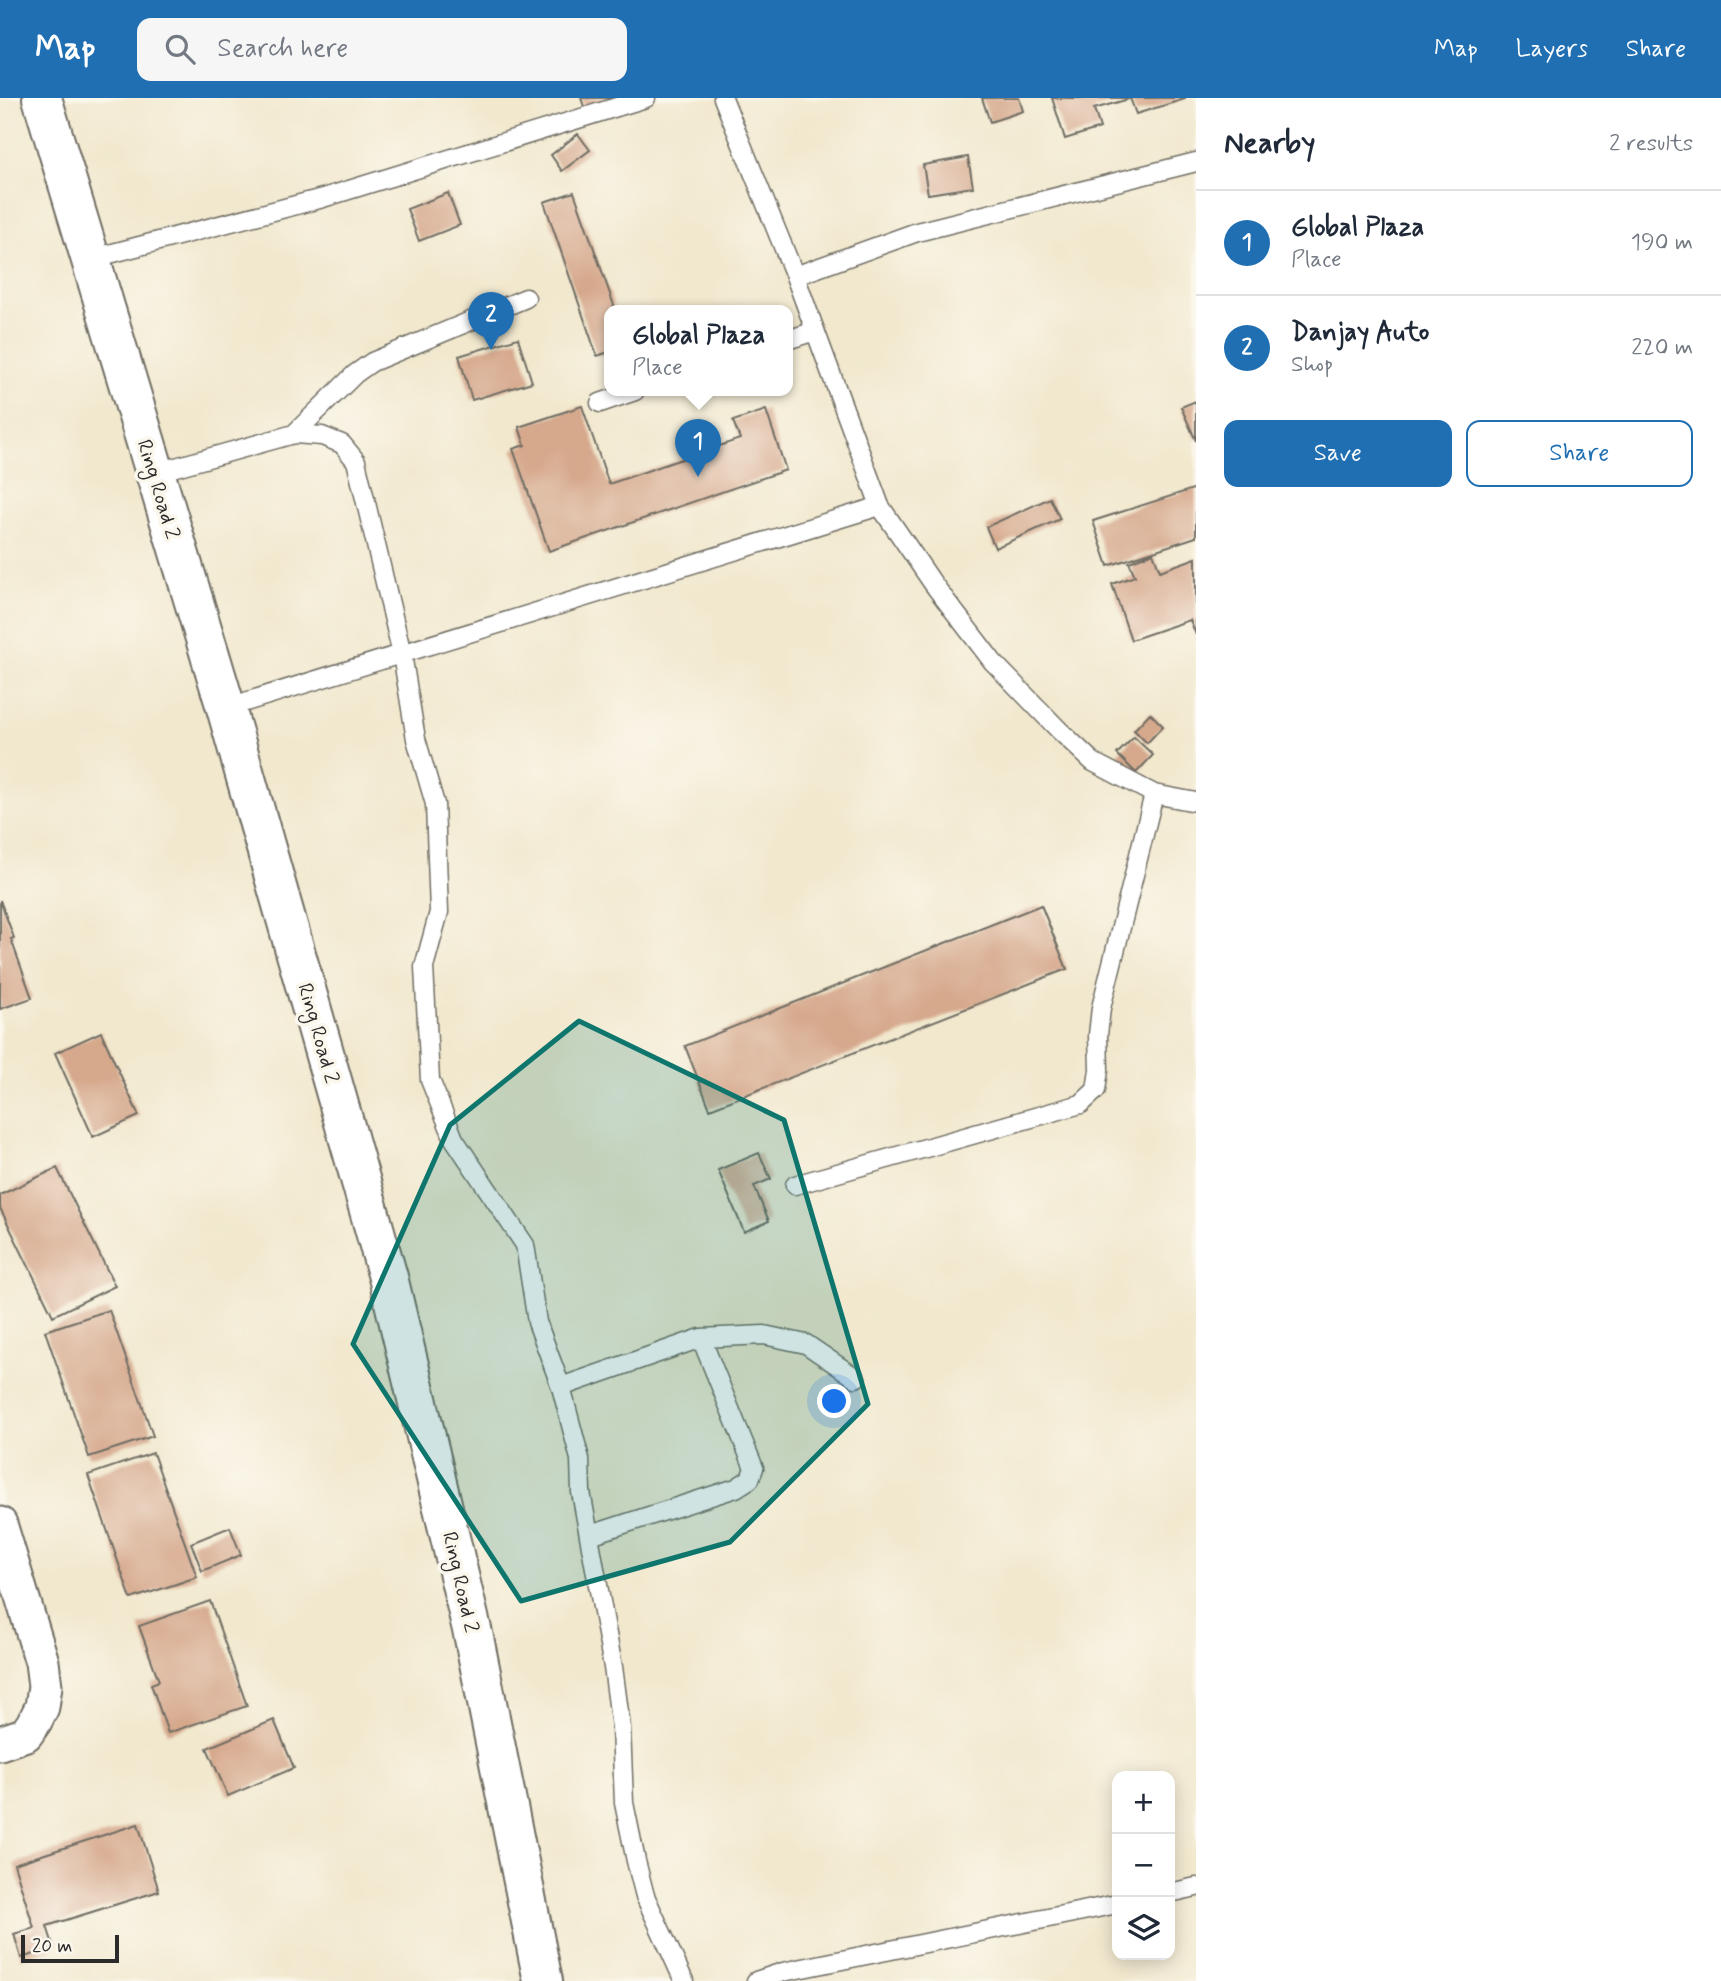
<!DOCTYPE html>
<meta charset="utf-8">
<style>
:root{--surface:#fff;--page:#f6f6f7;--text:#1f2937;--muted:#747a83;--line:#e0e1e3;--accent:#1f6fb2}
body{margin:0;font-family:Mynerve,sans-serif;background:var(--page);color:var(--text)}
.controls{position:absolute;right:21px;bottom:21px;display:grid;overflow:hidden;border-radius:14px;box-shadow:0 4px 18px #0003}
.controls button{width:63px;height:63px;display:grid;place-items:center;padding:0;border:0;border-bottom:2px solid var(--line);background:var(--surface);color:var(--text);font:35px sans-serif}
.scale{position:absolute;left:21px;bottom:18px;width:98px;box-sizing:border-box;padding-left:7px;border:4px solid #2b2b2b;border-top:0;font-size:19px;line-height:24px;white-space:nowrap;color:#2b2b2b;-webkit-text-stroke:5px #fbf7ec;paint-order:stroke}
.you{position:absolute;left:835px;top:1304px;width:24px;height:24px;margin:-18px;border:5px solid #fff;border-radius:50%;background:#1a73e8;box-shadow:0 0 0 10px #1a73e833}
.badge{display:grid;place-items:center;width:46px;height:46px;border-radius:50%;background:var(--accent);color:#fff;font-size:23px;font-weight:700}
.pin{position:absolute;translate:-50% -58px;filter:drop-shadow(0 2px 4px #0008)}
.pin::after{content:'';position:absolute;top:37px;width:24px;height:21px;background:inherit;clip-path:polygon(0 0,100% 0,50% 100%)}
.popup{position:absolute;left:604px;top:207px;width:189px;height:91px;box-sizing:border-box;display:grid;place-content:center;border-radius:14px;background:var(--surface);filter:drop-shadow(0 2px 5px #0005);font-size:23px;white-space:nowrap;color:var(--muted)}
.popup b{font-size:26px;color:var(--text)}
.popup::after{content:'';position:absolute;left:50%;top:100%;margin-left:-14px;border:14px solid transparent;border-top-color:var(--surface)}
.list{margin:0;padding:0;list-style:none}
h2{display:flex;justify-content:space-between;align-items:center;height:91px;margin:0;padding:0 28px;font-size:30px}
h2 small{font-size:23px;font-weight:400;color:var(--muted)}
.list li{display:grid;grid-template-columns:46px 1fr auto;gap:21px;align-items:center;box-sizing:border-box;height:105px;padding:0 28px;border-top:2px solid var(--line)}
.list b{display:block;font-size:26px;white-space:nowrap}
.list p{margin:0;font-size:23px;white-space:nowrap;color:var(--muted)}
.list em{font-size:23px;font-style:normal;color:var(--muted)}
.actions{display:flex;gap:14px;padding:21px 28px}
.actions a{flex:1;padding:16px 0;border:2px solid var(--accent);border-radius:14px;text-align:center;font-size:24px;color:var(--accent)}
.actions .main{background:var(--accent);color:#fff}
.icon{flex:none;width:38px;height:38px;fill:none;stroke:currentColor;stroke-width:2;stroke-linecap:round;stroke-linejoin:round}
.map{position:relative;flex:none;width:1196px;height:1883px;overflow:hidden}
header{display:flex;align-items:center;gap:42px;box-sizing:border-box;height:98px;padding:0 35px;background:var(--accent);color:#fff}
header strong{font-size:33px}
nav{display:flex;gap:38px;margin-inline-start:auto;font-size:24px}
.search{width:490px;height:63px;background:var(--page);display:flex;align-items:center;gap:18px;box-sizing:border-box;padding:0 24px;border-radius:14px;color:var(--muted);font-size:26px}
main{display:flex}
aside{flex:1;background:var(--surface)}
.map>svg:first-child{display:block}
.building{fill:#d6a88c}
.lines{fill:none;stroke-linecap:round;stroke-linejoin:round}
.service-casing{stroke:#706d64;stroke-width:21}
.minor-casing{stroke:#706d64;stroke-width:37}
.primary-casing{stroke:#706d64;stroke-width:42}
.service{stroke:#fff;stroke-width:18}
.minor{stroke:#fff;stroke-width:33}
.primary{stroke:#fff;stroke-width:38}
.marked{fill:#0f766e;fill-opacity:0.2;stroke:#0f766e;stroke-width:5;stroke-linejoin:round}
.labels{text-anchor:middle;stroke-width:7;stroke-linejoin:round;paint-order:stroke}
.street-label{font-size:21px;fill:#2b2b2b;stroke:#fbf7ec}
</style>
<header>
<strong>Map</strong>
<div class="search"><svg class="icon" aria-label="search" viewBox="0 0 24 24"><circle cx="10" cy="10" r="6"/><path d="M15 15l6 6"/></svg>Search here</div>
<nav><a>Map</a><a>Layers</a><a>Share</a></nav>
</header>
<main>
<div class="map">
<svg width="1196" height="1883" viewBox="0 0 1196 1883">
<rect width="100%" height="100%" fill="#fbf7ec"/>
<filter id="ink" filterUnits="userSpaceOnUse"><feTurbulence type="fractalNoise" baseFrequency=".0143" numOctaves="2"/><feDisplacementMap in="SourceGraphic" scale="14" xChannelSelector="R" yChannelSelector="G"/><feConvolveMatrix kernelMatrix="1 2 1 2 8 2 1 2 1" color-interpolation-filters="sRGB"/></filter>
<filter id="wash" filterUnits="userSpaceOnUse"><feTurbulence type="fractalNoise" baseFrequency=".00686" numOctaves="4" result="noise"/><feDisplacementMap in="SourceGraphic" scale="28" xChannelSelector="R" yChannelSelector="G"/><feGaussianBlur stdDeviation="1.57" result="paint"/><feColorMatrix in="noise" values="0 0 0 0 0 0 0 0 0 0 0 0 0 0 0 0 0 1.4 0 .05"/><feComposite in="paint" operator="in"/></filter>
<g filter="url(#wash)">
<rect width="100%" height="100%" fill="#f1e8ce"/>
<g id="blocks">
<path class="building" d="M581,0H635L587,17Z
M982,0H1019L1023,13L990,24Z
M1052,0H1129V1L1094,11L1100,30L1065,41Z
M1130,0H1185V1L1136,16Z
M578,36L590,52L562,73L551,57Z
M968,59L973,89L928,96L923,67Z
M574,94L616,213H609V254L597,258L544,104Z
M448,95L460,127L419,143L407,111Z
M518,240L532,284L472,302L459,258Z
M1196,303V343L1181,309Z
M582,308L609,386L740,341L733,323L766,312L786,372L549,453L513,351L525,347L519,329Z
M1196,390V439L1108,468L1093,423Z
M1050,400L1060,421L995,450L986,429Z
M1153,455L1160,473L1196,460V537L1190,522L1131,542L1112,486L1135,478L1129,464Z
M1150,615L1163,628L1147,645L1134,632Z
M1134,639L1153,657L1136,675L1117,656Z
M0,802L14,840L11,841L32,900L0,911Z
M1041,807L1067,871L710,1011L685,948Z
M101,934L139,1018L93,1039L55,955Z
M759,1055L771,1081L754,1088L769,1123L744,1134L718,1072Z
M57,1070L115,1188L53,1218L0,1110V1097Z
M109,1212L153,1338L89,1359L45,1233Z
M153,1355L197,1479L131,1501L88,1377Z
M230,1429L241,1457L202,1473L191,1445Z
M210,1503L247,1608L168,1635L151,1586L159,1583L139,1528Z
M274,1622L294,1670L228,1698L207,1650Z
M138,1726L159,1793L47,1828L54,1850L21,1860L14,1836L34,1830L14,1766Z"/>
</g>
</g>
<g filter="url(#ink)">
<use href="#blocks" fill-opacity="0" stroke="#706d64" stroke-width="2"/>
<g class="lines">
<defs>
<path id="service" d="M723,0L795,178L880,408L934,487L993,564L1059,632L1093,664L1154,696L1196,704
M90,161L323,100L646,0
M795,178L917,134L1196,64
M787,242L815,233
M600,305L635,293
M294,336L355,276L372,264L526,200
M154,375L294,336L322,338L342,346L356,363L402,556L416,641L435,706L439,814L424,869L430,982L454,1041L525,1147L537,1224L561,1289L580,1361L581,1394L613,1569L621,1629L624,1705L636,1763L645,1798L684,1883
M226,610L880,408
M795,1087L1081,1006L1096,992L1099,972L1098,937L1101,910L1154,696
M561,1289L701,1240L764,1237L806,1246L856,1280
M590,1437L736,1390L750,1381L754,1370L701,1240
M1170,1795L1196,1789
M756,1883L783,1874L1117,1806"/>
<path id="minor" d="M0,1426L42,1564L45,1588L42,1609L35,1623L26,1636L0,1645"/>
<path id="primary" d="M42,0L226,610L388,1179L474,1540L543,1883"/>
</defs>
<use href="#service" class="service-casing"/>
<use href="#minor" class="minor-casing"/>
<use href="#primary" class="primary-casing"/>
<use href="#service" class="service"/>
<use href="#minor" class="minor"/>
<use href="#primary" class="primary"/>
</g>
</g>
<path class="marked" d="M579,923L784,1022L868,1306L730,1444L521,1503L353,1246L450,1027Z"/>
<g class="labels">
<g class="street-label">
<text transform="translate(159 391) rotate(73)" y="7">Ring Road 2</text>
<text transform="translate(319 935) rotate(74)" y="7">Ring Road 2</text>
<text transform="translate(461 1484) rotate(77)" y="7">Ring Road 2</text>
</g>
</g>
</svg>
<div class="controls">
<button>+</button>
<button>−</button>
<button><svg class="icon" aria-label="layers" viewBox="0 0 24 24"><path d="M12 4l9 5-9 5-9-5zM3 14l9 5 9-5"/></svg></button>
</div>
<div class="scale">20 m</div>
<div class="you"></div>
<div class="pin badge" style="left:698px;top:379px">1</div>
<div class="popup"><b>Global Plaza</b>Place</div>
<div class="pin badge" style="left:491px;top:252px">2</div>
</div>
<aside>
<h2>Nearby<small>2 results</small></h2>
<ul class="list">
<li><span class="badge">1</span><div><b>Global Plaza</b><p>Place</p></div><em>190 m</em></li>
<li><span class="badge">2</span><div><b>Danjay Auto</b><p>Shop</p></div><em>220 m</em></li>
</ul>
<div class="actions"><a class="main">Save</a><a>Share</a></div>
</aside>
</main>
